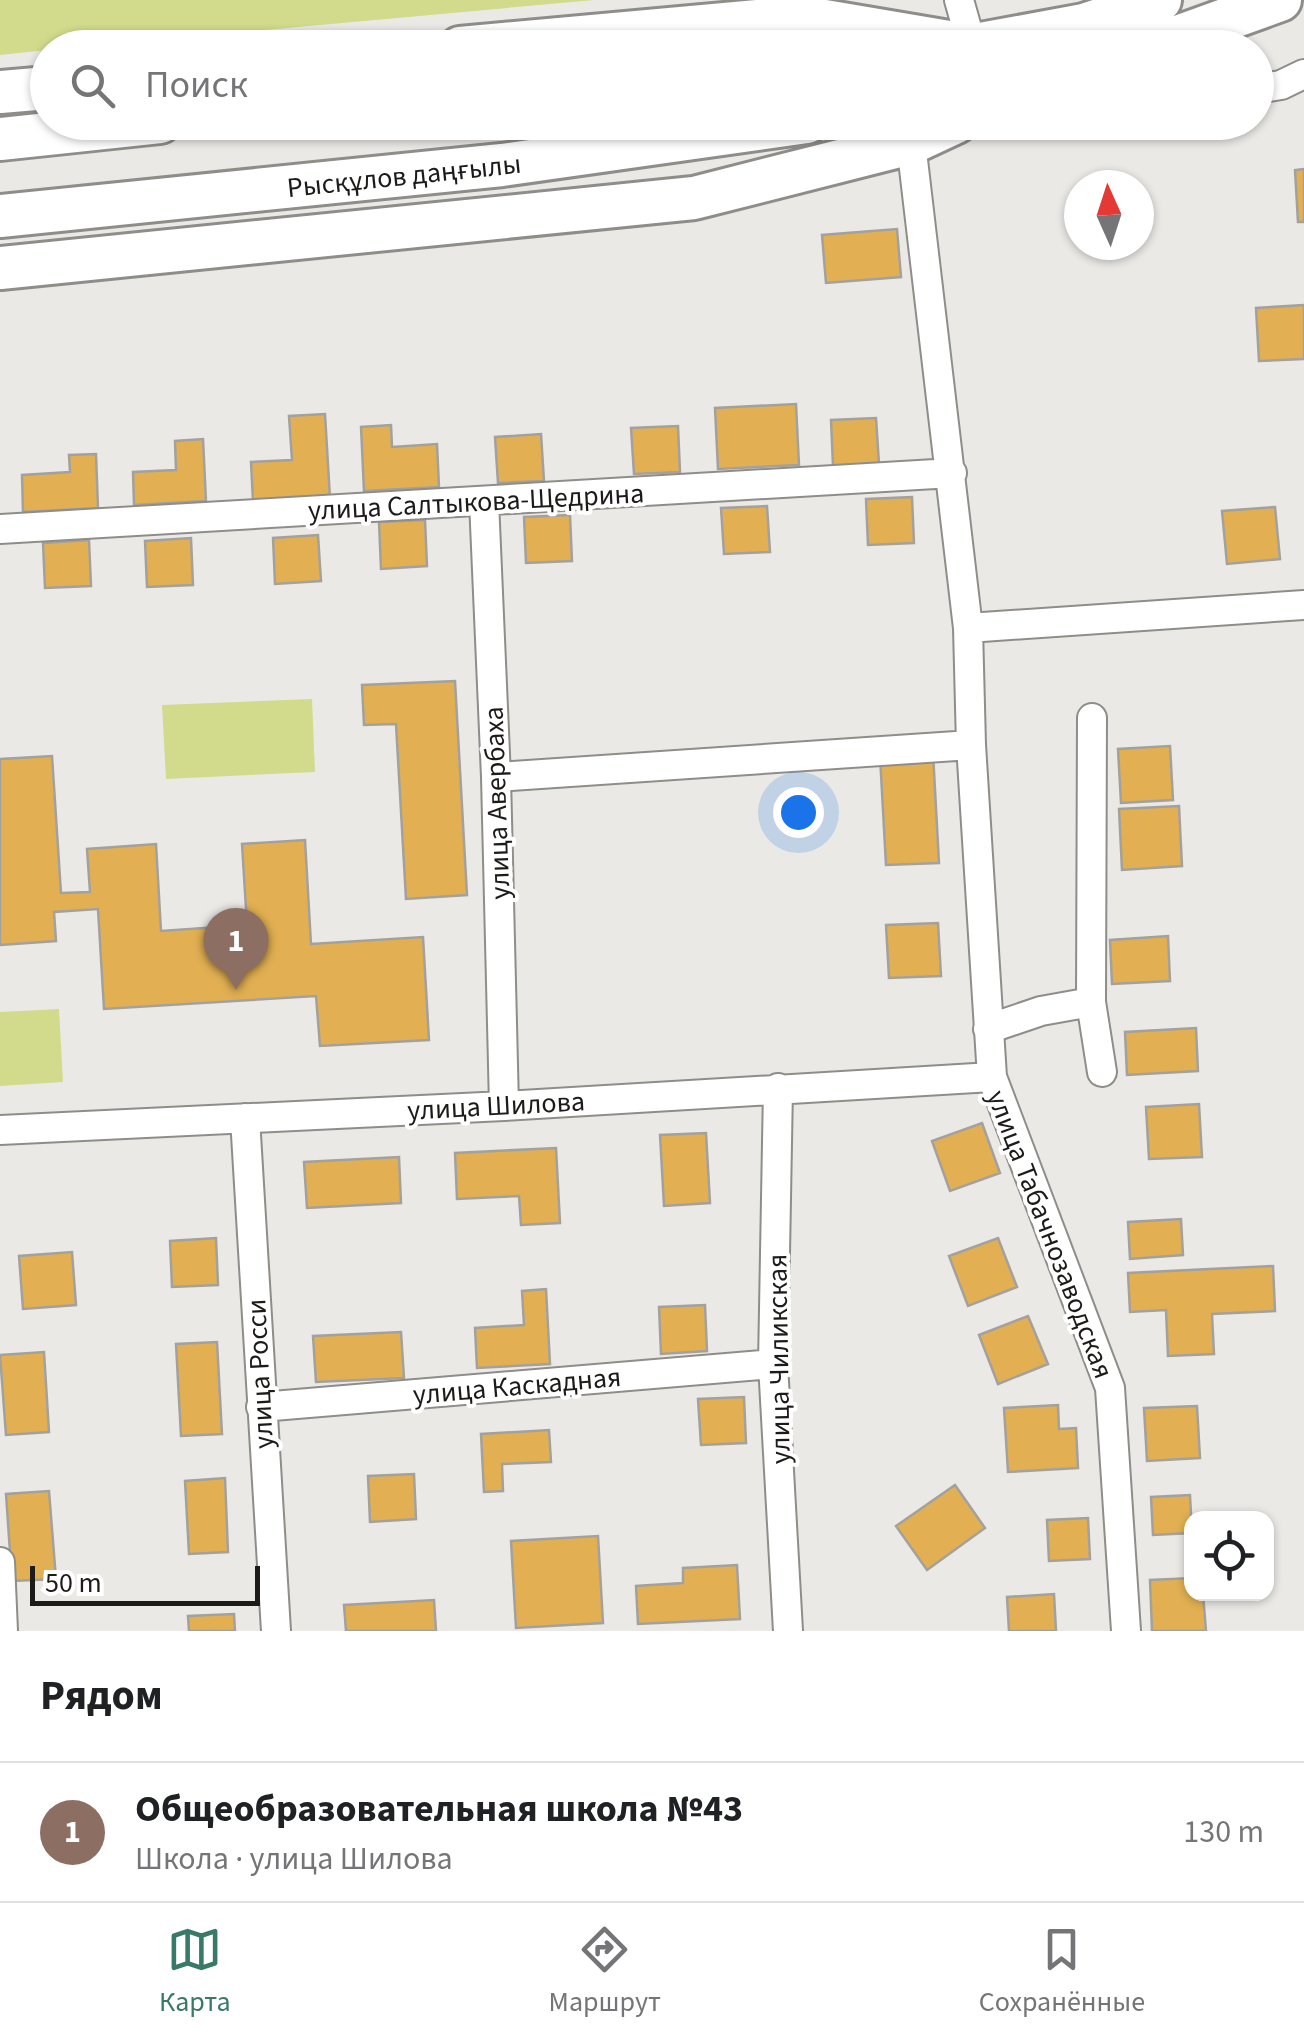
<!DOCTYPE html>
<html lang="ru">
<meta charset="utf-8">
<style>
:root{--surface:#fff;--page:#f6f6f6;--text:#202124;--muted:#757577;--line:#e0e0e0;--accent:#397968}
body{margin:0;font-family:"Source Sans 3",sans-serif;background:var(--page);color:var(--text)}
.controls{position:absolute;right:30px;bottom:30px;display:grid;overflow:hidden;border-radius:20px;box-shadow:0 2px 8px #0004}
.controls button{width:90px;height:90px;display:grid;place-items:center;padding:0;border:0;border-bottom:2px solid var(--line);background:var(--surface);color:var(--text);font:50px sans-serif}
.compass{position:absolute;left:1064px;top:170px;width:90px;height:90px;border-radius:50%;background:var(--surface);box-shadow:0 2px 8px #0004;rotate:357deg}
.scale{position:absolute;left:30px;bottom:25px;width:230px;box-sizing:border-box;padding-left:10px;border:5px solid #1c1b1a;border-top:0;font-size:28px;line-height:35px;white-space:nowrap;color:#1c1b1a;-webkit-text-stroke:8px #fff;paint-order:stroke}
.you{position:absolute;left:798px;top:812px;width:35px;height:35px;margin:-25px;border:8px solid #fff;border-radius:50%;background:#1a73e8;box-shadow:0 0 0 15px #1a73e833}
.badge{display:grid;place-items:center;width:65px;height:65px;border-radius:50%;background:var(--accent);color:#fff;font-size:32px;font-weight:700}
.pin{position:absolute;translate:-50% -82px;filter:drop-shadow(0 2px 5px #0008)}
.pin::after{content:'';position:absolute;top:52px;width:35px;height:30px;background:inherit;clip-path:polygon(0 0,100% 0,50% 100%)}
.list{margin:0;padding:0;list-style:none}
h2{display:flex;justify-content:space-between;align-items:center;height:130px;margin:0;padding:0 40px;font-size:42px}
h2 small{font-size:32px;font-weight:400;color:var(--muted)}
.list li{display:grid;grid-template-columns:65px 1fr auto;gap:30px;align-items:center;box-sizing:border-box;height:140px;padding:0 40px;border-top:2px solid var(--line)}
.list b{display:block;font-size:38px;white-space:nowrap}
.list p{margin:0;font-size:32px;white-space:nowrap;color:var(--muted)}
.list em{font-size:32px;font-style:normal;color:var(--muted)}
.icon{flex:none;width:55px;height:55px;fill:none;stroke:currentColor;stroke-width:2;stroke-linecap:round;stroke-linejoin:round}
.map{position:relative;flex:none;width:1304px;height:1631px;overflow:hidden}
.search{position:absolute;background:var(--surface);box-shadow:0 2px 8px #0004;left:30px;right:30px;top:30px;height:110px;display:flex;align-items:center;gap:25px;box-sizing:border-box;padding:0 35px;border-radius:55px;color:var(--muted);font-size:38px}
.sheet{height:270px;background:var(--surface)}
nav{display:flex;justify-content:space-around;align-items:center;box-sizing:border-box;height:140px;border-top:2px solid var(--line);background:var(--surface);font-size:28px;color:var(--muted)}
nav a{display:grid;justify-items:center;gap:5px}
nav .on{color:var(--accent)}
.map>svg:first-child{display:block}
.green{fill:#d1db8b}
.building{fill:#e2b052;stroke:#a3a19e;stroke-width:2.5}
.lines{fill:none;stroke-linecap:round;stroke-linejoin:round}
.minor-casing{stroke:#8f8d89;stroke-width:32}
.primary-casing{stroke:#8f8d89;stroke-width:48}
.minor{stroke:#fff;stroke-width:28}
.primary{stroke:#fff;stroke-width:42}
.labels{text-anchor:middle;stroke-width:8;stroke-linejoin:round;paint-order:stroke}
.street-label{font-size:28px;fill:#1c1b1a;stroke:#fff}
</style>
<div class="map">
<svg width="1304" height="1631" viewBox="0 0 1304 1631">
<rect width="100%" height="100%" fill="#ebe9e6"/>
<path class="green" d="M0,0H594L78,47L48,48L47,50L0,55Z
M312,699L315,772L166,779L162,705Z
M59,1009L63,1082L0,1086V1012Z"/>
<path class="building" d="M1304,169V222H1298L1295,170Z
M897,229L901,277L826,283L822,235Z
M1304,305V359L1259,361L1256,308Z
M796,404L799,465L718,469L715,408Z
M325,414L330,498L253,502L251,462L292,460L289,416Z
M876,418L879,464L833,466L831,420Z
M391,425L392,447L437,444L439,487L364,491L361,427Z
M678,426L680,472L634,474L631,428Z
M541,434L544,481L498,483L495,437Z
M203,439L206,501L134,505L133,472L176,470L175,441Z
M96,454L98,508L23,512L22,475L70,472L69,455Z
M912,497L914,543L868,545L866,499Z
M767,506L770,552L724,554L721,508Z
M1275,507L1280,559L1227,564L1222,511Z
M570,515L572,561L526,563L524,517Z
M425,520L427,566L381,569L379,522Z
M318,535L321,581L275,584L273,538Z
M191,538L193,585L147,587L145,541Z
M89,540L91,586L45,588L43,543Z
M455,681L467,895L406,899L396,724L364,725L362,685Z
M1170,746L1173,800L1121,803L1118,749Z
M933,753L939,863L886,865L880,756Z
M52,756L61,893L90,892L87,849L156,844L161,931L247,925L242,844L305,840L311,944L423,937L429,1040L320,1046L316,996L104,1009L98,909L54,912L56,941L0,945V759Z
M1179,806L1182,866L1122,870L1119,809Z
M938,923L941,976L889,978L886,925Z
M1168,936L1170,981L1112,984L1110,940Z
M1196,1028L1198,1071L1127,1075L1125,1032Z
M1199,1104L1202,1157L1149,1159L1146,1107Z
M982,1123L1000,1173L950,1191L932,1141Z
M706,1133L710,1203L664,1206L660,1135Z
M556,1148L560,1223L521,1225L519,1196L457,1199L455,1153Z
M399,1157L401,1203L307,1208L304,1162Z
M1181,1219L1183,1255L1130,1259L1128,1222Z
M216,1238L218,1285L172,1287L170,1241Z
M998,1238L1017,1287L968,1306L949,1256Z
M72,1252L76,1305L23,1309L19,1256Z
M1273,1266L1275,1311L1212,1314L1214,1354L1168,1356L1166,1310L1130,1312L1128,1273Z
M546,1289L550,1364L477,1368L475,1328L524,1325L522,1291Z
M705,1305L707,1351L661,1354L659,1307Z
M1028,1316L1048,1364L998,1384L979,1335Z
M401,1332L404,1378L316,1382L313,1336Z
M217,1342L222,1434L181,1436L176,1344Z
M44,1352L49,1432L6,1435L0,1355Z
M744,1397L746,1443L701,1445L698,1399Z
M1058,1405L1059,1429L1076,1428L1078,1468L1008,1472L1004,1408Z
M1197,1406L1200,1458L1147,1461L1144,1408Z
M549,1430L551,1462L502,1464L503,1491L484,1492L481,1434Z
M414,1474L416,1519L370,1522L368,1476Z
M225,1478L228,1552L189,1554L185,1481Z
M955,1485L985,1528L927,1570L896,1526Z
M49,1491L56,1579L12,1581L6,1494Z
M1190,1495L1192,1533L1153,1535L1151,1497Z
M1088,1518L1090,1559L1049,1561L1047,1520Z
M598,1536L603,1623L516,1628L511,1541Z
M737,1565L740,1619L638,1624L636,1586L683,1583V1568Z
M1192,1578V1594H1203L1206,1631H1152L1150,1580Z
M1054,1594L1056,1631H1009L1007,1597Z
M434,1600L436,1631H346L344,1605Z
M234,1614L235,1631H189L188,1616Z"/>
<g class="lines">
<defs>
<path id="minor" d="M959,0L972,46
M1256,89L1281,85L1304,74
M911,143L968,628L971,745L992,1077L1110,1388L1126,1631
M484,501L496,777L504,1106
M0,529L952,473
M968,628L1304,605
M1092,718L1091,1002L1102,1072
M496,777L971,745
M988,1029L1041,1011L1091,1002
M778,1088L773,1364L788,1631
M245,1118L276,1631
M0,1130L504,1106L992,1077
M261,1407L773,1364
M0,1562L3,1631"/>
<path id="primary" d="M460,48L801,17L972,46
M959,48L1084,25L1160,0
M1147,48L1280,0
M0,92L48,88
M0,139L160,122
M0,216L502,165L807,122
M0,268L694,198L911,143L956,122"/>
</defs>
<use href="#minor" class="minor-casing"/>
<use href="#primary" class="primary-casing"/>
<use href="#minor" class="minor"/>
<use href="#primary" class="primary"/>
</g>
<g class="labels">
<g class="street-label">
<text transform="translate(404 175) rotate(-6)" y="10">Рысқұлов даңғылы</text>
<text transform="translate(476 501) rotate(-3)" y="10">улица Салтыкова-Щедрина</text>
<text transform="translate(496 803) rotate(-92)" y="10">улица Авербаха</text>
<text transform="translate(496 1105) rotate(-3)" y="10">улица Шилова</text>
<text transform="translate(1051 1234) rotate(69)" y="10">улица Табачнозаводская</text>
<text transform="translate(778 1359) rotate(-91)" y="10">улица Чиликская</text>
<text transform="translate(259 1374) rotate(-93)" y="10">улица Росси</text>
<text transform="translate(517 1385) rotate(-5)" y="10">улица Каскадная</text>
</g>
</g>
</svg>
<div class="controls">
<button><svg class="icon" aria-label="locate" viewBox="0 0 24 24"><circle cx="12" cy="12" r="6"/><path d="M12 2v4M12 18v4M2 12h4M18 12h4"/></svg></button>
</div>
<svg class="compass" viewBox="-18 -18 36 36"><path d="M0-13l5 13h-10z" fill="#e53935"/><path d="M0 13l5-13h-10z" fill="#757577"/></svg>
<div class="scale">50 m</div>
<div class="you"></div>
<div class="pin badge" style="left:236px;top:990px;background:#8d6e63">1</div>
<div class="search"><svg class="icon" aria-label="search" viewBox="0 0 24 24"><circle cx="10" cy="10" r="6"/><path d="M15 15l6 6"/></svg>Поиск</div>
</div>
<section class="sheet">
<h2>Рядом<small></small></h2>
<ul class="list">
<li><span class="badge" style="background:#8d6e63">1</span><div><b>Общеобразовательная школа №43</b><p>Школа · улица Шилова</p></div><em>130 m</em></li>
</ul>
</section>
<nav>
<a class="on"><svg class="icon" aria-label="map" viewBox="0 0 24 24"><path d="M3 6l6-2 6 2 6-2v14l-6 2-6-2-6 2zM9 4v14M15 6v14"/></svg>Карта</a>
<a><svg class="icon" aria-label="directions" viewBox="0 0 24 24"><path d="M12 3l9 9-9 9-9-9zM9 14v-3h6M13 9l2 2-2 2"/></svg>Маршрут</a>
<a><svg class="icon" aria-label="saved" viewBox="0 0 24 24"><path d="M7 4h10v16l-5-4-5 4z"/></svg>Сохранённые</a>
</nav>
